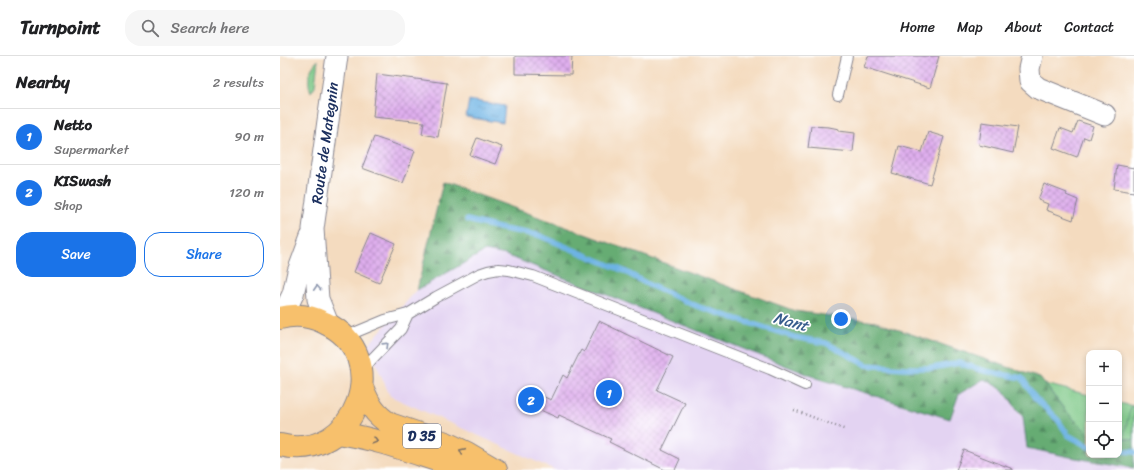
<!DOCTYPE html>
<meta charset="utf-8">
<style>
:root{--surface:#fff;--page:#f6f6f6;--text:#202124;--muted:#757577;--line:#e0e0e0;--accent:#1a73e8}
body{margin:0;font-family:Sriracha,sans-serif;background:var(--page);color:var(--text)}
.controls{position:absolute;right:12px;bottom:12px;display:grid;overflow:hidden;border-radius:8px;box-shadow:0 2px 6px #0003}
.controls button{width:36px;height:36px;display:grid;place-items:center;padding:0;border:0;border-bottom:1px solid var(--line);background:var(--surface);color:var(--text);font:20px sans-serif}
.you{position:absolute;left:561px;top:263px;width:14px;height:14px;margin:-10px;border:3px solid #fff;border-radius:50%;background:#1a73e8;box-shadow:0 0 0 6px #1a73e833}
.badge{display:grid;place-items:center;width:26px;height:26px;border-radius:50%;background:var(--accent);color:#fff;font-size:13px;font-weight:700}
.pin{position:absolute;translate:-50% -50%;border:2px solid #fff;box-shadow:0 1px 4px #0006}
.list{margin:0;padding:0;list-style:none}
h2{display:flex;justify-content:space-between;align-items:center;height:52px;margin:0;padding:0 16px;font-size:17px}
h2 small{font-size:13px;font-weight:400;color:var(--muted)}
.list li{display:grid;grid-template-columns:26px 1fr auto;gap:12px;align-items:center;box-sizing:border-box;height:56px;padding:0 16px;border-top:1px solid var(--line)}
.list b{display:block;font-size:15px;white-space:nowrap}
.list p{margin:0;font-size:13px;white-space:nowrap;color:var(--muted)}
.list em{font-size:13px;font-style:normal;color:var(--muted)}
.actions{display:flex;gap:8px;padding:12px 16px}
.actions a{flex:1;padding:9px 0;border:1px solid var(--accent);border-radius:16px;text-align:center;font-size:14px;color:var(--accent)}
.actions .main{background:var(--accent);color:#fff}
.icon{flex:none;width:22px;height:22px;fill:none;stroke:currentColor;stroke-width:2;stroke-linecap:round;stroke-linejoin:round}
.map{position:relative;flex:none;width:854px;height:414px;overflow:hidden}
header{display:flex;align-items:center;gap:24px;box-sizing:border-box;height:56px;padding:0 20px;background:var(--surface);border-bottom:1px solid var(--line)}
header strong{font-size:19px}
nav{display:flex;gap:22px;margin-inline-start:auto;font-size:14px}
.search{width:280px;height:36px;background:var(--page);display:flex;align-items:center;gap:10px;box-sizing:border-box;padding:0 14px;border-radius:16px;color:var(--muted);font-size:15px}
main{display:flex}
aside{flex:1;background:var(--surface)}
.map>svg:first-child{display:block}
.built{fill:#e3d3f2}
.green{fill:#7dc886;stroke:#4c7c72}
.forest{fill:url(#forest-firs);stroke:#406e68}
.wetland{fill:url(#wetland-marsh);stroke:#4c7c72}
.water{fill:url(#water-ripples);stroke:#4471a1}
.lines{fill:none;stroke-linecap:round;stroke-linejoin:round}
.stream{stroke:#6db3e4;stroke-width:5.5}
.building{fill:url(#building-cross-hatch)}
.service-casing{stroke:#88858e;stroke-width:12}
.minor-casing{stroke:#88858e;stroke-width:23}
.primary-casing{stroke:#88858e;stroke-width:24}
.path{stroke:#88858e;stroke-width:2.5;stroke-dasharray:1 3;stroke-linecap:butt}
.service{stroke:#fff;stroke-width:10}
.minor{stroke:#fff;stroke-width:21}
.primary{stroke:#f7c06c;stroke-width:22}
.oneway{stroke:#8d97ae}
.oneway2{stroke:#7e7064}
.labels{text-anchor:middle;stroke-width:3.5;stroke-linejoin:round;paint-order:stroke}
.shield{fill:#fff;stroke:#5f6d8e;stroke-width:1}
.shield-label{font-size:14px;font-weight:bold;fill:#1b2f5e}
.street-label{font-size:15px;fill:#1b2f5e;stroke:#fff}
.water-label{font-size:16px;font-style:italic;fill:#385d8d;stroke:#fff}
</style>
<header>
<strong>Turnpoint</strong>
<div class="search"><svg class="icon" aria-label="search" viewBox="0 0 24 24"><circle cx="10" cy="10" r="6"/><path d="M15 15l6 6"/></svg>Search here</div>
<nav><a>Home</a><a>Map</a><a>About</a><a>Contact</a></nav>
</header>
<main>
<aside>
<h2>Nearby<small>2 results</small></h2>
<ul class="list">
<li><span class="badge">1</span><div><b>Netto</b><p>Supermarket</p></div><em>90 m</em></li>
<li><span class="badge">2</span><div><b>KISwash</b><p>Shop</p></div><em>120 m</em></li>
</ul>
<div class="actions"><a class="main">Save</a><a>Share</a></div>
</aside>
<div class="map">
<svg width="854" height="414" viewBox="0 0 854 414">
<defs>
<pattern id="forest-firs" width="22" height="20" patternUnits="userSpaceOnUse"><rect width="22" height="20" fill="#66ac73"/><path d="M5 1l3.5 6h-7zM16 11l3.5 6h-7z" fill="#538c62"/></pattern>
<pattern id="wetland-marsh" width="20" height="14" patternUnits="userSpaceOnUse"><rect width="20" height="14" fill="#7dc886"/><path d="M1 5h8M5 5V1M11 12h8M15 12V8" fill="none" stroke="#66a371"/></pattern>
<pattern id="water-ripples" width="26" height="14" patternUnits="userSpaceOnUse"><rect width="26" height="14" fill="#6db3e4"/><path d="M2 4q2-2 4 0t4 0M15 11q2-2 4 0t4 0" fill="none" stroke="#5992bc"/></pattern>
<pattern id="building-cross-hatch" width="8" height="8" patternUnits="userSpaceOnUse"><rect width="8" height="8" fill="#dfaeed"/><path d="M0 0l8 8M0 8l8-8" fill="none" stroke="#b48ec3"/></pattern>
</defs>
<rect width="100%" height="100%" fill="#fff"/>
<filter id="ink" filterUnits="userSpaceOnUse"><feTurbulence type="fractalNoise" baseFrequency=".025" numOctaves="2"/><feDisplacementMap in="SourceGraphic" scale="8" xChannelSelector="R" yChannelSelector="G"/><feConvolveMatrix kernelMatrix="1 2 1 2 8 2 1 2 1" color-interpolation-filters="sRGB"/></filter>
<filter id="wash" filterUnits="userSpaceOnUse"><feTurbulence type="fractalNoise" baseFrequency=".012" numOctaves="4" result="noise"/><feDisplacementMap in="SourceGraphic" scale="16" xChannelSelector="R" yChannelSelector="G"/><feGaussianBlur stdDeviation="0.9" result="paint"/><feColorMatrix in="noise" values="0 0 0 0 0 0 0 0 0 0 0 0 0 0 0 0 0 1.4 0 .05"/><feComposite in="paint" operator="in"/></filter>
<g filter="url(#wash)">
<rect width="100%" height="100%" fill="#f4dbbf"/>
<path class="built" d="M205,195L226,199L537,322L670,363L679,338L704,323L723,334L743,361L748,392L790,401L854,412V414H275L110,340L88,289L137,234Z"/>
<path class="green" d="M38,4L35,30L31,36C26,24 29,13 38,4Z
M765,328L809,339V378L784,353Z
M839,347L854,350V384L839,382Z"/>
<path class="forest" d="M163,126L515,255L596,266L760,322L784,353L809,378V399H839V382L854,384V412L790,401L747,392L743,361L723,334L704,323L679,338L670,363L537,322L226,199L205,195L137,234Z"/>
<path class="wetland" d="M851,350H854V384L843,382Z"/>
<path class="water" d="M189,44L225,50L223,67L186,61Z"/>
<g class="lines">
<path class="stream" d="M187,164L223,173L258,179L344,215L369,229L419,251L514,281L546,287L587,309L624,312H652L679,307L705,315L742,322L755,342L778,364L788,379L809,391
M839,395L854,396"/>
</g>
<g id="blocks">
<path class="building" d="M235,0H292L291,19L235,18Z
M588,0H659L650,32L584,11Z
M97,18L167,27L158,81L142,78L144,66L93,61Z
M798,65L813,70L809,83L804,81L797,101L773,92L780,72L793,77Z
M702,66L738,71L733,97L699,89Z
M531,70L549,71L559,73V75L575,77L573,96L528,92Z
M648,76L664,81L650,128L612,117L619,90L642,96Z
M94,81L135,95L123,127L82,112Z
M197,82L222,91L215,108L190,99Z
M837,109L854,112V136L834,133Z
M764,128L787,137L786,139L798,144L793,164L766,154L768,148L758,144Z
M91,177L116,188L99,227L74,216Z
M319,265L393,301L377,334L405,347L382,394L400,403L395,414H385L329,386L331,383L279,359L278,362L256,352L262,340L271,344L283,319L287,322L301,294L304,296Z
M684,394L733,413V414H676Z"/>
</g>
</g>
<g filter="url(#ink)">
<use href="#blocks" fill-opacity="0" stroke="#88858e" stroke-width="1"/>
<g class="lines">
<defs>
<path id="service" d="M558,39L567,0
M64,281L105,264L128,258L156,241L199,218L208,215L219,213L229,214L253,220L490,313L525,329
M81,317L92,303L121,273L128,258"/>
<path id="minor" d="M752,0L749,13L750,25L758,32L825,59
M2,261L13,238L18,216L31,181
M48,268L38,243L33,173L57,0"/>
<path id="primary" d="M0,262C15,258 31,260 45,267C115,299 76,408 0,389
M82,331C89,348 94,358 110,368L166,387L187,397L216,414
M57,377C103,383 145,402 189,414"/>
</defs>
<use href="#service" class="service-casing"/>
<use href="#minor" class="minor-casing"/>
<use href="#primary" class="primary-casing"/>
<path class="path" d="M514,354L566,374"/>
<use href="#service" class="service"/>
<use href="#minor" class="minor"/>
<use href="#primary" class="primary"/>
</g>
<defs><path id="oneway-chevron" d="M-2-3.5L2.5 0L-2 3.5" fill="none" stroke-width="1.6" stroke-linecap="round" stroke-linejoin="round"/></defs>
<g class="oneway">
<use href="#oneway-chevron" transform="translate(37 232) rotate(-93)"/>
<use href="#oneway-chevron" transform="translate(106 289) rotate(-44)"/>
</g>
<g class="oneway2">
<use href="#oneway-chevron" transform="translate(95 385) rotate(15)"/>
<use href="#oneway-chevron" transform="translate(182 395) rotate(-155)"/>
</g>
</g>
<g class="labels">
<rect class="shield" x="123" y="368" width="38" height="24" rx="3"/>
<g class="shield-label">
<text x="142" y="385">D 35</text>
</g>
<g class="street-label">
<text transform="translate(45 87) rotate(-82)" y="5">Route de Mategnin</text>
</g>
<g class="water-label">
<text transform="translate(511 265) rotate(15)" y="6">Nant</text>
</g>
</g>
</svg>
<div class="controls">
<button>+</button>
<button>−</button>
<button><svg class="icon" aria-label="locate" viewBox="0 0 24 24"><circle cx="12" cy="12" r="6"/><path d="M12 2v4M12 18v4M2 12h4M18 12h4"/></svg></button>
</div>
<div class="you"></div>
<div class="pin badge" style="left:329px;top:337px">1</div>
<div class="pin badge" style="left:251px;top:344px">2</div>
</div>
</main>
